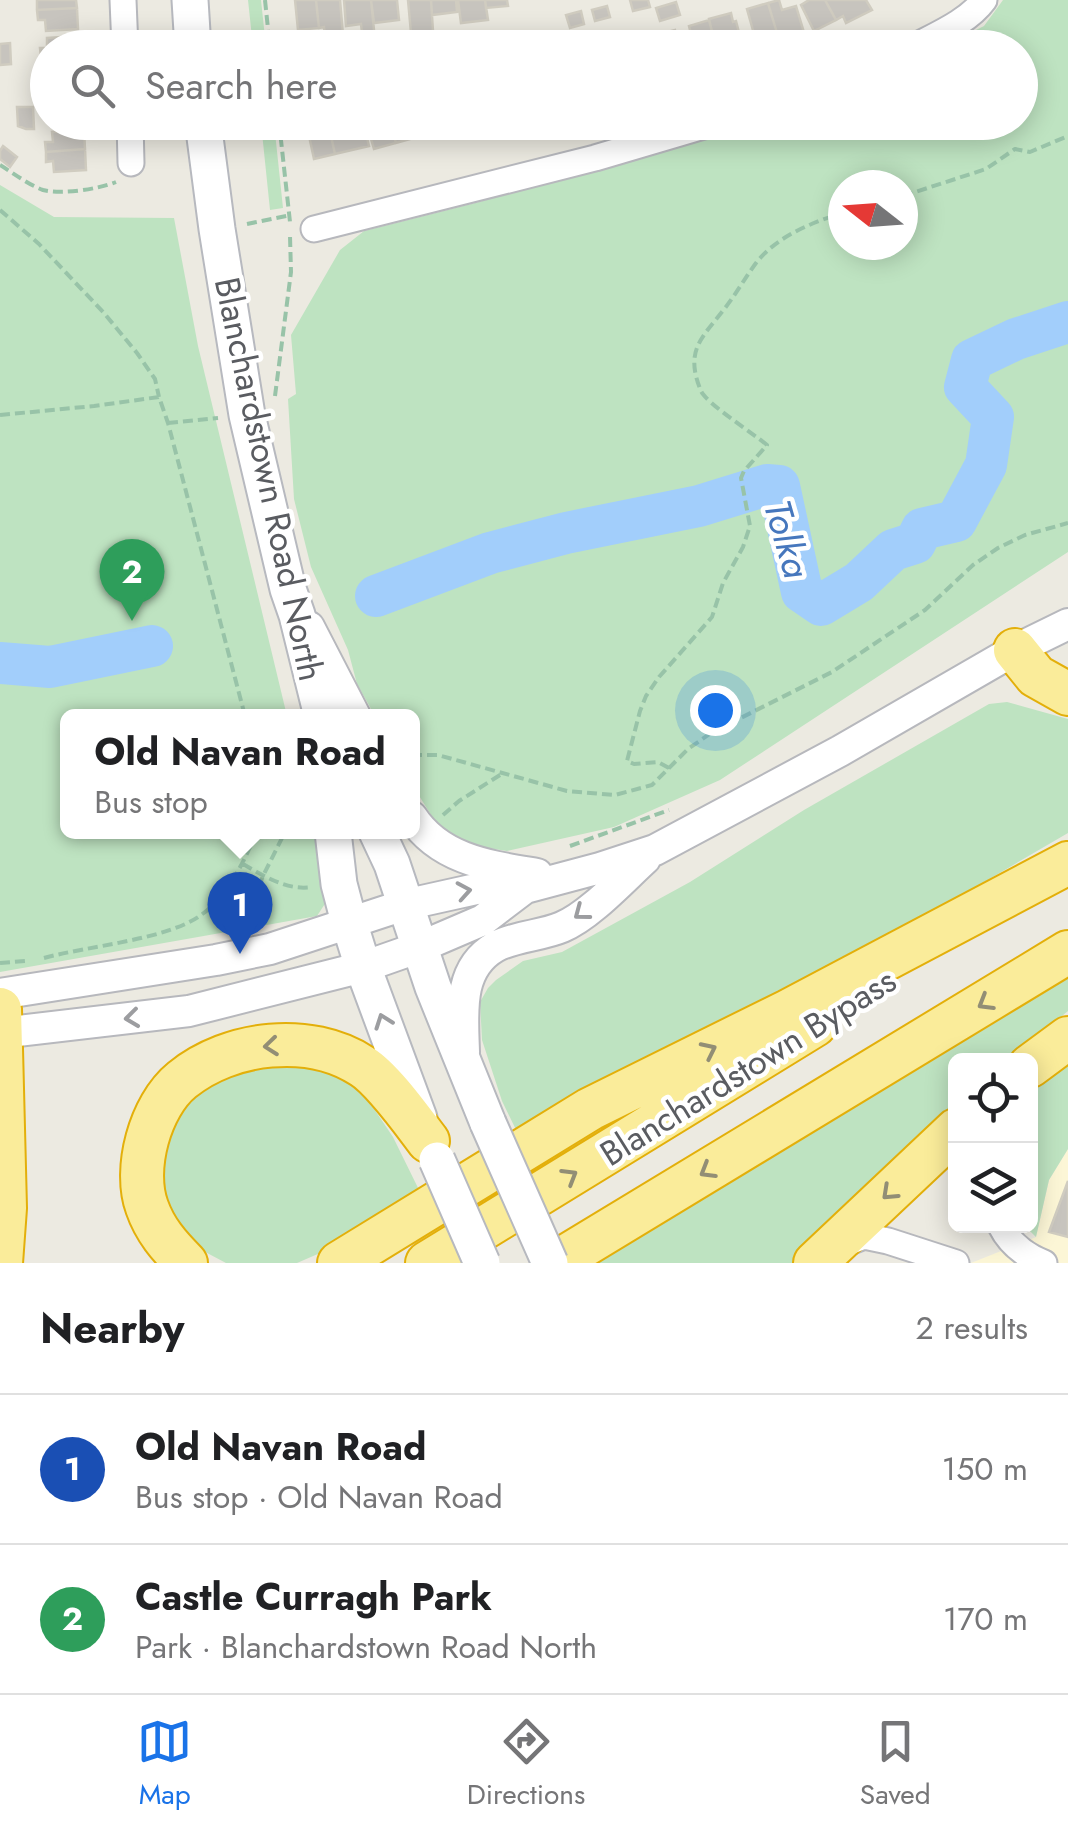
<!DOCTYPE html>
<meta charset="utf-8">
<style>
:root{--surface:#fff;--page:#f2f2f2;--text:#202124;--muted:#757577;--line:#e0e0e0;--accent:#1a73e8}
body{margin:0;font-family:Jost,sans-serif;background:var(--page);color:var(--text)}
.controls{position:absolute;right:30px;bottom:30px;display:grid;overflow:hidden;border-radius:15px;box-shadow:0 5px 25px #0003}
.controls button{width:90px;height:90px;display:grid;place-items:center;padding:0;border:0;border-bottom:2px solid var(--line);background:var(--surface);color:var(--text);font:50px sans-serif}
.compass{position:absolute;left:828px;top:170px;width:90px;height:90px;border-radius:50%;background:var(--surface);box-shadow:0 5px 25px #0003;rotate:287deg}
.you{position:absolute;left:715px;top:710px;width:35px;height:35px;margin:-25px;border:8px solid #fff;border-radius:50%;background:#1a73e8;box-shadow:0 0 0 15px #1a73e833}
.badge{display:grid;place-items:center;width:65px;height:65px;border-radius:50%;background:var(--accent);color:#fff;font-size:32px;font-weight:700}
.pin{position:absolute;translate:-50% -82px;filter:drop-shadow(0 2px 5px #0008)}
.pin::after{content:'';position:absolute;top:52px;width:35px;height:30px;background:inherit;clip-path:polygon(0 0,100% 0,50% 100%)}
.popup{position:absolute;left:60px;top:709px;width:360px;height:130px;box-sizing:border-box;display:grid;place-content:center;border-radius:15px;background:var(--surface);filter:drop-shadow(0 2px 8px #0005);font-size:32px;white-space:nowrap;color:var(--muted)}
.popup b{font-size:38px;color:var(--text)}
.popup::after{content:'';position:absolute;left:50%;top:100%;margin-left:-20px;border:20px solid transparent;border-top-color:var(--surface)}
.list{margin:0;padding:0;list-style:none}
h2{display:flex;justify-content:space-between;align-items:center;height:130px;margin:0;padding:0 40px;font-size:42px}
h2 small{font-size:32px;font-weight:400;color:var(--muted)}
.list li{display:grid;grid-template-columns:65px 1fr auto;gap:30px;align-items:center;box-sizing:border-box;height:150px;padding:0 40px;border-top:2px solid var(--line)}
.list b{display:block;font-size:38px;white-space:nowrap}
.list p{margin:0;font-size:32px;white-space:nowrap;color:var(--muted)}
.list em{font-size:32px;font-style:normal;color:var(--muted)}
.icon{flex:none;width:55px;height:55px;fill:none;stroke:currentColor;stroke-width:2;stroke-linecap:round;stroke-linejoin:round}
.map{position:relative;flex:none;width:1068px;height:1263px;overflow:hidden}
.search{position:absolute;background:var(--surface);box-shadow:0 5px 25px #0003;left:30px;right:30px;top:30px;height:110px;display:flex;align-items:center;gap:25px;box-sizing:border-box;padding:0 35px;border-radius:55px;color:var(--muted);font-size:38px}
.sheet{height:430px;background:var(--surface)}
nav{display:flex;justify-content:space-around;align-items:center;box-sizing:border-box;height:140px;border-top:2px solid var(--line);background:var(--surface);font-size:28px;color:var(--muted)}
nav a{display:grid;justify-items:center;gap:5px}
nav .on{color:var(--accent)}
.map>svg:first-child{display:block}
.commercial{fill:#fcf6d6}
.green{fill:#bee3c1;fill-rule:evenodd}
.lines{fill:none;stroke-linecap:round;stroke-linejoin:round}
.river{stroke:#a2cefb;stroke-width:42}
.building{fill:#c7c4be;stroke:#d0ccc0;stroke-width:2.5}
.service-casing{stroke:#b7b8bd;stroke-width:16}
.minor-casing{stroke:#b7b8bd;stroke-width:29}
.tertiary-casing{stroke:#b7b8bd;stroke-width:34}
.secondary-casing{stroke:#b7b9bf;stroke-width:39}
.trunk-casing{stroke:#e3af0a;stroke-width:46}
.path{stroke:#98c3a8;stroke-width:4;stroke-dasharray:10 5;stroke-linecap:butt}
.service{stroke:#fff;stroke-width:12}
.minor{stroke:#fff;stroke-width:25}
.tertiary{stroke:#fff;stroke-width:30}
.secondary{stroke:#fff;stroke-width:35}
.trunk{stroke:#faec9a;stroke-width:42}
.secondary-bridge-casing{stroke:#b7b9bf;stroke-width:39;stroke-linecap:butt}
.secondary-bridge{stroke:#fff;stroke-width:35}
.oneway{stroke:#9c9da0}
.oneway2{stroke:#928e75}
.labels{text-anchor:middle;stroke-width:9;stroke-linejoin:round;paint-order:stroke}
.street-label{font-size:35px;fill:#5a5c61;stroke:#fff}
.water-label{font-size:38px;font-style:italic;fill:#4677bd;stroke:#fff}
</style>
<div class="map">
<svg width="1068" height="1263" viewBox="0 0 1068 1263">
<rect width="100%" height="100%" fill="#eceae1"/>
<path class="commercial" d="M1068,1149V1263H971L1036,1237L1049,1180Z"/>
<path class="green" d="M248,0H261L266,47H253Z
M1003,0H1068V552L720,780L614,827L507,851L468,845L436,823L413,786L412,716H375L357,684L348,650L311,567L294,499L288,399L296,394L291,335L340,250L364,231L479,202L762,123L1020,122V48L942,47L984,26ZM843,185H903V245H843Z
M261,123H274L283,208L270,210Z
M0,185L54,217L174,218L198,346L287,716H68V832H314L330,896L317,916L0,972Z
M1007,702L1068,719V833L936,910L519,1136L502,1101L482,1040L480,1002L488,988L496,980L523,961L562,952L690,882L804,810L989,704Z
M1068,962V1011L1009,1060H956L955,1111L794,1263H571Z
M1068,1053V1149L1049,1180L1036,1237L1025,1226H1030L1031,1092Z
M272,1063L323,1065L362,1091L393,1137L421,1194L341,1244L297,1263H226L192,1245L170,1213L161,1189L160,1162L181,1110L201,1089L224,1076Z"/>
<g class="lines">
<path class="river" d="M376,596L490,553L566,533L699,506L767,485L779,486L802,592L821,605L859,582L893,550L915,543L922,529L956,521L986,465L993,417L965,387L972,360L1016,339L1068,322
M0,663L50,667L152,646"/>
</g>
<path class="building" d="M37,0H76L77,8L37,10Z
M295,0H316L319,28L298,30Z
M316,0H340L343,35L325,37L324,27L319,28Z
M344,0H371L375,40L363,41L361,24L346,26Z
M371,0H397L399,20L374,23Z
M408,0H431L433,31L411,33Z
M431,0H456L457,12L432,15Z
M458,0H485L488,20L461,23Z
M485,0H507L508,6L486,8Z
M630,0H648L650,7L633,11Z
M779,0L782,10L796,6L805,36L780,43L768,3Z
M809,0H825L836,20L814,31L801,5Z
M825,0H866L872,10L846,23L843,16L836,20Z
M676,2L680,15L660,21L656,8Z
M768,3L780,43L758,48L747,9Z
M607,6L610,17L595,21L592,10Z
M77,8L78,29L46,31L45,20H38L37,10Z
M581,11L584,24L570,28L566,15Z
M731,13L733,22L736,21L743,48H716L709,19Z
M709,20L716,48H691L687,35L691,34L689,26Z
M675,30L677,38L683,36L687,48H659L656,35Z
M564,32L568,48H547L544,37Z
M656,35L659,48H639L637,41Z
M79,36V48H48V58H41L40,48H47V38Z
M477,36L478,48H461L460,38Z
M10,43L11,64L0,65V44Z
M17,107H33L34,129H26L18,126Z
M306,122H328L335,154L314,159Z
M363,122L369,146L335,154L328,123Z
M366,122H390L396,143L374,149Z
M390,122H421L424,135L396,143Z
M424,122H446L448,131L428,136Z
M84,130L85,149L46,152L45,142H53L52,132Z
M3,146L17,157L10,167L0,159V151Z
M85,149L86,170L54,172L53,161L46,162V152Z
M1068,1181V1237L1049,1232Z"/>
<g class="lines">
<defs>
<path id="service" d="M131,126L155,124"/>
<path id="minor" d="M123,0L125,48
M912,48C936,35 968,22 984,0
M130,122L131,163
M314,229L595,158L717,122
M1001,1226C1010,1244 1024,1255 1044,1263
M842,1245L864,1236L888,1241L956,1263"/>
<path id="tertiary" d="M309,627L355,716
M412,817C440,860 490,866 537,874
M0,994L216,960L270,949L404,905L485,887L525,888L600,868L655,850L840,751L1015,650L1068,624
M0,1033L189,1011L363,967L420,947L483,920L525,888
M464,1052C463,1014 457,969 495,947C515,936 541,936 562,927C589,916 623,879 645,859"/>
<path id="secondary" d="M190,0L193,48
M203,122L217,229L247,415L288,589L297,615L322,716
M333,832L339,884L349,922L363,967L419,1118
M377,832L392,864L433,987L488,1123"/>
<path id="trunk" d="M1015,650L1036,676L1068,694
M0,1009L5,1208L1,1263
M1030,1066L1068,1038
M186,1263C169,1246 155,1230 147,1207C133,1169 150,1106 182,1080C230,1041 310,1032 362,1066C383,1079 412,1120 428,1141
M339,1263L590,1109L788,1011L1068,863
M427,1263L815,1025
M555,1263L1068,952
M815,1263L956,1130"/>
</defs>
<use href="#service" class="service-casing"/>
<use href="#minor" class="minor-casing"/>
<use href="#tertiary" class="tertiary-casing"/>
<use href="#secondary" class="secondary-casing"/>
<use href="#trunk" class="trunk-casing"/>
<path class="path" d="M265,0L270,48
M863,48L891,35
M279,122L290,222
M0,165C13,173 29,185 43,190C61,195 99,189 116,182
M903,196L986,169L1015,149L1030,152L1068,136
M0,210L39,244L104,313L137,353L155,379L159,397
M247,224L291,215
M275,396L291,272L290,236
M0,415L94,406L159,397L168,423L245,716
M168,423L218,418
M412,755H438L567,791L615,795L652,785L688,749L711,733L832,672L925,610L973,565L998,548L1025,535L1068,523
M669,768L658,762L634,764L627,761L640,711L646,696L659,677L712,617L723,583L743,547L750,526L741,478L744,471L767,445C754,434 706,403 701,391C684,350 702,338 725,308C736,294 745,278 756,263C776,237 812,222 843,213
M443,815L459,801L500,775
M570,846L669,810
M243,864C264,876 287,891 312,887
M239,927L246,917L263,876L285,832
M44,958C87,946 167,940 201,915C228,896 244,861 257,832
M0,963L25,961"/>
<use href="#service" class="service"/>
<use href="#minor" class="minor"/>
<use href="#tertiary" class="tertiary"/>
<use href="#secondary" class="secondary"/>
<use href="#trunk" class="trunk"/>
<defs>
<path id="secondary-bridge" d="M488,1123L550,1263
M437,1160L482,1263"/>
</defs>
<use href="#secondary-bridge" class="secondary-bridge-casing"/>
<use href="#secondary-bridge" class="secondary-bridge"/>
</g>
<defs><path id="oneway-chevron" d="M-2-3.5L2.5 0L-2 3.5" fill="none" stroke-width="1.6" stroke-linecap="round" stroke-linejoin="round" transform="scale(2.5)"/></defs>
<g class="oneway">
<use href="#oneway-chevron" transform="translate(464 891) rotate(-10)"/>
<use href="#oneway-chevron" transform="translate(581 913) rotate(143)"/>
<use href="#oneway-chevron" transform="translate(132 1018) rotate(173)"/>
<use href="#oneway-chevron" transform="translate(383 1021) rotate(-110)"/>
</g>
<g class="oneway2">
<use href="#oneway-chevron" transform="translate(985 1003) rotate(149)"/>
<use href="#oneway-chevron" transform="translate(271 1046) rotate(174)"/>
<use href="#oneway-chevron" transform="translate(709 1050) rotate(-26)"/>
<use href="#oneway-chevron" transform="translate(707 1171) rotate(149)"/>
<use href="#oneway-chevron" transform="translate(570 1176) rotate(-31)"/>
<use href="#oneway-chevron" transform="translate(889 1193) rotate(137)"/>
</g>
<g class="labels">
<g class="street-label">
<text transform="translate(269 479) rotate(78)" y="12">Blanchardstown Road North</text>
<text transform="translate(748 1067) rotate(-32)" y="12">Blanchardstown Bypass</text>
</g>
<g class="water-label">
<text transform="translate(787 539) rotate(74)" y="13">Tolka</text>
</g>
</g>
</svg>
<div class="controls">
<button><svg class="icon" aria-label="locate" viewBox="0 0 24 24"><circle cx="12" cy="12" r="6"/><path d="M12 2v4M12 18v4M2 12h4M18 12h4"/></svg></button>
<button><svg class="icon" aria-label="layers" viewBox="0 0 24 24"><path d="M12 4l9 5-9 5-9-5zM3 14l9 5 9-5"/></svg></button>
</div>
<svg class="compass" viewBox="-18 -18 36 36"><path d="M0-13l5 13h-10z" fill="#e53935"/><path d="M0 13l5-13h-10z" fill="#757577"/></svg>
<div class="you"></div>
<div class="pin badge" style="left:240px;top:954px;background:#1a4fb4">1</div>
<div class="popup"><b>Old Navan Road</b>Bus stop</div>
<div class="pin badge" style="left:132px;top:621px;background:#2e9e5b">2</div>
<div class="search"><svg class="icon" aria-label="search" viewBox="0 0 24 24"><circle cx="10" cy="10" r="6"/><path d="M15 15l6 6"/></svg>Search here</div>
</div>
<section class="sheet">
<h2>Nearby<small>2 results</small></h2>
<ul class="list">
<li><span class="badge" style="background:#1a4fb4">1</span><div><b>Old Navan Road</b><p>Bus stop · Old Navan Road</p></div><em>150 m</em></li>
<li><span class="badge" style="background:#2e9e5b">2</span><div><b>Castle Curragh Park</b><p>Park · Blanchardstown Road North</p></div><em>170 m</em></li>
</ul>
</section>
<nav>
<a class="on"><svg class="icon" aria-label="map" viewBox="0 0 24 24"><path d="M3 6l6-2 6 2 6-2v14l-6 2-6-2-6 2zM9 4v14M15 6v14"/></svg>Map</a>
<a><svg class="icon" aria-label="directions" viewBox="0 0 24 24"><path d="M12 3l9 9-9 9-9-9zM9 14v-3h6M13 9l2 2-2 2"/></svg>Directions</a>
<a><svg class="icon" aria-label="saved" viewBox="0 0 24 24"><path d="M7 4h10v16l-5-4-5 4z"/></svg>Saved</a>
</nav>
